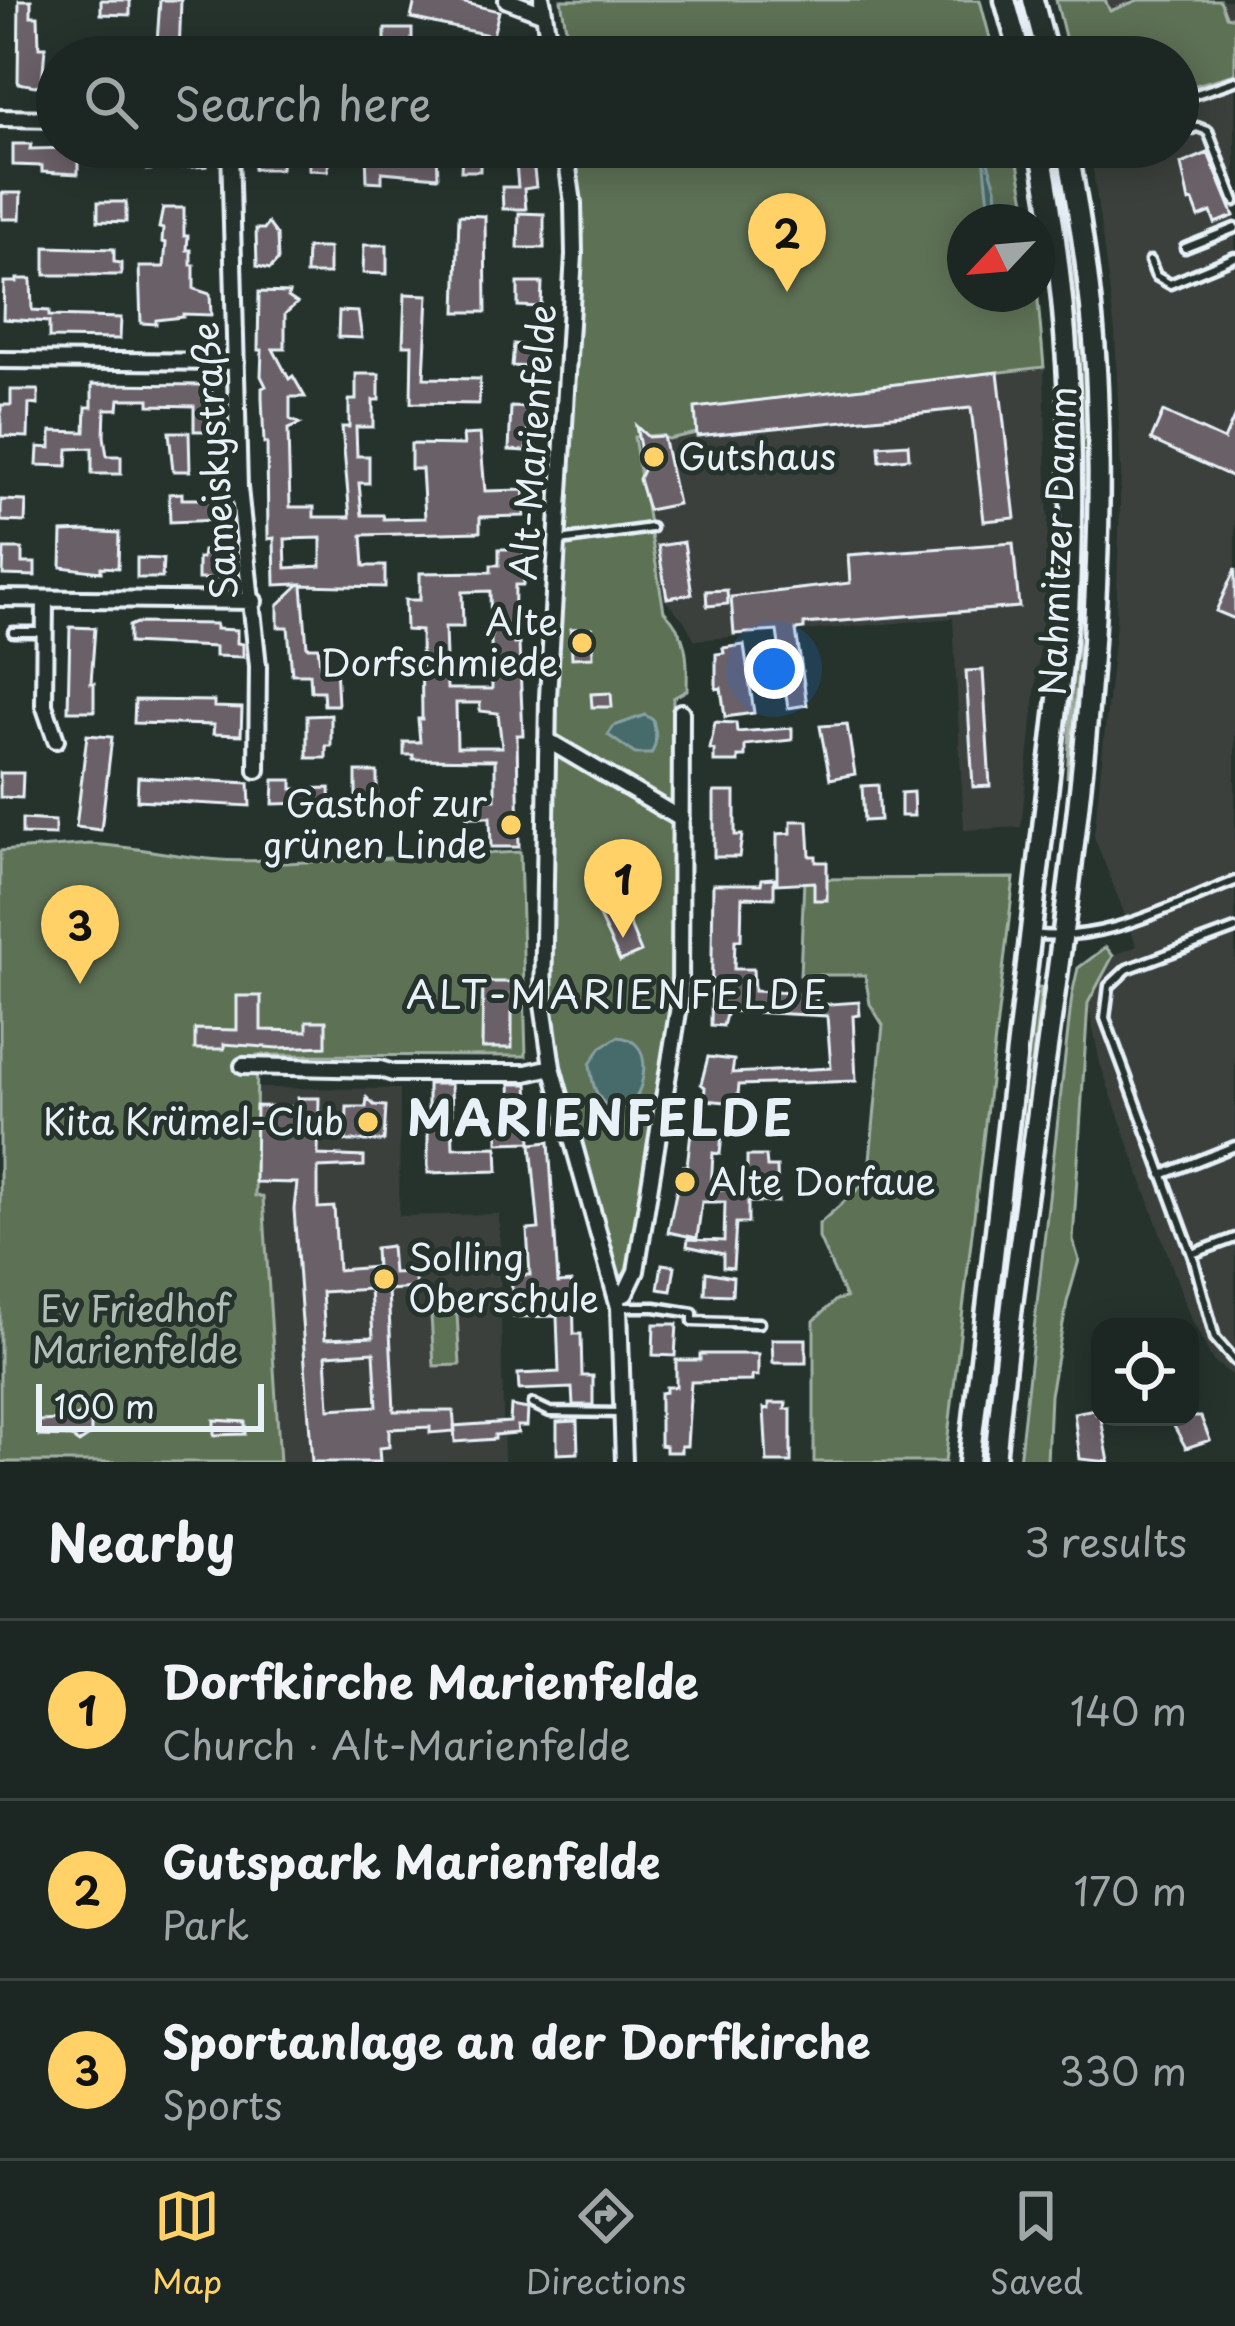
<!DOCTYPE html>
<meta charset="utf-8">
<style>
:root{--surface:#1c2622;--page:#29322f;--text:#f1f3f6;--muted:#a0a5a5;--line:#3a4340;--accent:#ffd166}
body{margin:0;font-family:"Playpen Sans",sans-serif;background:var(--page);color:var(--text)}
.controls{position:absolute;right:36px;bottom:36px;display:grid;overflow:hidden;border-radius:24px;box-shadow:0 6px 30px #0003}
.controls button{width:108px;height:108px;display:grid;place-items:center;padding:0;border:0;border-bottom:3px solid var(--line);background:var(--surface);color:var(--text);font:60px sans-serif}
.compass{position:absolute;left:947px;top:204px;width:108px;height:108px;border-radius:50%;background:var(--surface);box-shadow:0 6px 30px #0003;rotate:244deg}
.scale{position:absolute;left:36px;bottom:30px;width:228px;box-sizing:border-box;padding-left:12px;border:6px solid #e8f1f8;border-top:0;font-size:33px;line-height:42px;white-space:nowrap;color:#e8f1f8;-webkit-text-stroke:9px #26332d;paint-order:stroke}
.you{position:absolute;left:774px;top:669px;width:42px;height:42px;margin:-30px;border:9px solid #fff;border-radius:50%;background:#1a73e8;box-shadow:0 0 0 18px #1a73e833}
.badge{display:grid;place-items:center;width:78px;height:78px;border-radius:50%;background:var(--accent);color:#111;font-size:39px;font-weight:700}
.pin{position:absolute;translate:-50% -99px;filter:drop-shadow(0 3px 6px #0008)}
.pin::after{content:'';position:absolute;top:63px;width:42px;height:36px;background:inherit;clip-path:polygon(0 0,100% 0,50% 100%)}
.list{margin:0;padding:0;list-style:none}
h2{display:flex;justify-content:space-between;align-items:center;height:156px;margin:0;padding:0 48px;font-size:51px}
h2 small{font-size:39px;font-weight:400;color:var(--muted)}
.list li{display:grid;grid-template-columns:78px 1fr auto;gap:36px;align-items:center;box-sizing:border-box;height:180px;padding:0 48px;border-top:3px solid var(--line)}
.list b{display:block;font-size:45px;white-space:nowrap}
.list p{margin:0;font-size:39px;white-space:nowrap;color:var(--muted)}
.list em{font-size:39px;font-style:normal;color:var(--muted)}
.icon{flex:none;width:66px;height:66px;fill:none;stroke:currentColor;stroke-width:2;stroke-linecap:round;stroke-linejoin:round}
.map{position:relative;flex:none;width:1235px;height:1462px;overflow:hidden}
.search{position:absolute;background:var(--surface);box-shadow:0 6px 30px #0003;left:36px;right:36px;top:36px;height:132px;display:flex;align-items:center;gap:30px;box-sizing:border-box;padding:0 42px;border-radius:66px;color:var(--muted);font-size:45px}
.sheet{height:696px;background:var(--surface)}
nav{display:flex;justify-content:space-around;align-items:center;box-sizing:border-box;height:168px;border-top:3px solid var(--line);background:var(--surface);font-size:33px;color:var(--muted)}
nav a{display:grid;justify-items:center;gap:6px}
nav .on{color:var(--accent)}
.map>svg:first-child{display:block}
.built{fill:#3b413e}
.green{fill:#5d7154;stroke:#a2b1a6;stroke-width:3}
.water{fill:#476b6b;stroke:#87a1a3;stroke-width:3}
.building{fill:#6b6167;stroke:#e8f1f8;stroke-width:3;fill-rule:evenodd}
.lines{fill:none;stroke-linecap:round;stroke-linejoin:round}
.service-casing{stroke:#e8f1f8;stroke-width:15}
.minor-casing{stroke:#e8f1f8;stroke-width:22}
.secondary-casing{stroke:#e8f1f8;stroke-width:27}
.service{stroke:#26332d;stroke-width:6}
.minor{stroke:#26332d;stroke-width:14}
.secondary{stroke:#26332d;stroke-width:18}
.poi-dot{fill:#ffd166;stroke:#26332d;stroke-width:4.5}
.labels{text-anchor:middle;stroke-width:10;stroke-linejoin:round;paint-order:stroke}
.street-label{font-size:36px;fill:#e8f1f8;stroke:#26332d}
.poi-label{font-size:36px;fill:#e8f1f8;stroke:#26332d;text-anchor:start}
.park-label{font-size:36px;fill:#b0beb6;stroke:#26332d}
.neighbourhood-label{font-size:39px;letter-spacing:3px;fill:#e8f1f8;stroke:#26332d}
.district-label{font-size:48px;font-weight:bold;letter-spacing:3px;fill:#e8f1f8;stroke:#26332d}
</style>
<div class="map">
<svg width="1235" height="1462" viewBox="0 0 1235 1462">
<rect width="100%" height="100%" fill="#26332d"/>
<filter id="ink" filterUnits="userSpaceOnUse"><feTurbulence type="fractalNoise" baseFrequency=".00833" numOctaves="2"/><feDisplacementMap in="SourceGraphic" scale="24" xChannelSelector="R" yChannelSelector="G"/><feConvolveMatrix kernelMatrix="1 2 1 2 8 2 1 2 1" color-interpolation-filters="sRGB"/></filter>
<g filter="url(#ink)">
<path class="built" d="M1056,0H1235V1377L1213,1361L1189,1314L1100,1063L1088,1003L1113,956L1137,946L1094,836L1116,623L1121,475L1115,331L1090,147H1178V57H1070Z
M1044,367L1048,527L1045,597L1021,827L964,830L953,618L695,640L683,619L663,598L634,437L697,432L695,408Z
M256,1088L400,1089L399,1216L499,1214L504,1462H280L263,1197H255Z"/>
<path class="green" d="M561,0H980L995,57H571Z
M1056,0H1105L1110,11L1138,0H1220L1226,16L1235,18V74L1178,90V57H1070Z
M573,147H1015L1029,222H965V294H1037V289L1044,367L696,408L697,433L668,439L658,435L634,437L664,611C688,635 688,658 687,690L673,698L672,1001L629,1270L624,1277L619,1274L557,1057L551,1003L558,672L582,240Z
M1073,255L1084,372L1088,488H1082L1078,372L1067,257Z
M1076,624L1079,662L1067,778Z
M90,844C149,847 205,865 264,860V864L520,852L526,1056L257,1055L255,1196L263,1197L280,1462H0V851Z
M1014,878L945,1462H814V1321L836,1300L846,1298L819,1238V1224L868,1180L883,1025L870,1004L865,975H800L804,879Z
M1106,947L1113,956L1088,1003L1073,1240L1079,1260L1067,1302L1050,1395L1047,1462H1019L1072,995L1078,968Z
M1035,988H1041L1002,1314H996Z
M457,1314L460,1365L434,1366L431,1315Z
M994,1331L1000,1332L985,1462H978Z"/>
<path class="water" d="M983,147L996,187L999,222H991Z
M645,715L653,720C656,733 658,742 651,754H635L608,735L614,726Z
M618,1037C653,1040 647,1082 632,1105L612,1109C595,1099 592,1083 590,1064L601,1047Z"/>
<path class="building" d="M19,0H31V16H38L39,47H45L42,84L35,86L18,83Z
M101,0H130V15L101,14Z
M160,0H181L179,57H156Z
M415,0H452L499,11L493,36L411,18Z
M385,29H412V57H385Z
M13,144H31L30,149L116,147V163L78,160V174L42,172V166L13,165Z
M147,147H207V166L147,170Z
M254,148L282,149L281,169H254Z
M317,150H329L328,171L309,170V153H317Z
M366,151L437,152L438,177L382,172V182L367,181Z
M462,153H480V171H461Z
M1208,153L1234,216L1215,223L1211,212L1199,217L1193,201L1189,202L1181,164Z
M533,161L536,187L524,189L526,209H503L502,187H518L516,163Z
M2,193H21L20,219H2Z
M98,202H126V222L98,221Z
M163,208H184V236H188L187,250H191V265H194V289L210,294L211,315L183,314V317L156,320V324L141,323L139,267H164L166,243L162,242L163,229L159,228Z
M519,213L544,214V248H518Z
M459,215L485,216L486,312H456Z
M268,223L277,235L278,260L270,269L257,266L256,229H264Z
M364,245H387V274L363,273Z
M45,247L114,249V262L121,263V275H45Z
M307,248H329V274H306Z
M17,279H31L32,310L49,311V316L121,318L120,339L49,338V322L3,319L4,282H17Z
M518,283H542L541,307L518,306Z
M259,292L289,293L288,297L297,303L285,314V349H273L289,379L293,376L305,397H290V419L300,424L288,429L290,507H314V517H350L342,427H349V400H356V374H379V400H373V427H356L357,456H369V483H359L362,515H383L384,519L425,518L422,469H411V444L464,445L463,435L480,434L485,491L524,490V516L480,517V532L362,535L364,566H385V587L302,585L307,647H318L320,666L336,665L338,705H324L323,691H311L310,674H292L288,627H278V605L300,584L275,585L274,538L268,539L267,443H264L262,398V388L266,386L261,376L262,350H258ZM321,538V566L286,568L285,539Z
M405,294L428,295L424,378L480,379L479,404L411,403L412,345H403Z
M339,311L358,312L362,338L338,337Z
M514,344L535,346L533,367L512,366Z
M998,372L1015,518L984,521L971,408L697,436L695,408Z
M92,384L208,385L213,394L209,431H194V406L149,405V399H119L118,409H105L104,436L107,456H121V474H92V448L68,449L67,466L37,465L38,447L51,448V431L85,432L86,407H92Z
M11,390H38V405L29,404L28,437L1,436V405H11Z
M511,407L529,408L526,451L509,450Z
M1163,412L1224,440L1235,415V478L1151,440Z
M636,426L648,437L663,436L678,504L648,510L639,479L644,468Z
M169,432H189L190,471H173Z
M908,444L909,458L880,461L879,446Z
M182,493V499H217L218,520L170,522L169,494Z
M1,500L26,501L25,522L1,521Z
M86,531L119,533L118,568L101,567V572L61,567L62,532Z
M684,542L692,594L667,598L658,546Z
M1013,543L1019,607L804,624V629L796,630L807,705L788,708L777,631L734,634L731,597L850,583L848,555Z
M4,549H22V563H35V576L3,575Z
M499,549H524L523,585H515L514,644H519L523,735H517L519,847H491L490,817H467L466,799H495V760L413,759V755H404V742H420L418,719H422L421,631L406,630L405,600H420V573L491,572V565H499ZM490,591L492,689H447L445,627H463L462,592ZM456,703H480V711L498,713L502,747H457Z
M203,551H216V579H198V558H202Z
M137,558L163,559L162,578H137Z
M1235,569V619L1216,611Z
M727,590L728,604L707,606L706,591Z
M136,623L216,624V629L237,630V643L243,644V657L215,656V647L129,643V626Z
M70,627L95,628L91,683H94V711H68Z
M592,628L593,657L572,658L571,629Z
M744,645L754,713L725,717L721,688L716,689V654L724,653L723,648Z
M983,670L990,786L973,787L966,671Z
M611,693L612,707H592L591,694Z
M135,700L214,701V707L242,708L241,735L213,734L214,725L134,723Z
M331,715V746H326V758H307V716Z
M715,722L736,723L737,732L792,728V740L745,745V757H738V762H714V750L710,749Z
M847,724L855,774L830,779L820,726Z
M87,735L112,737L101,830L76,827Z
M356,772H377V809L356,808Z
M0,773H23L22,798L0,797Z
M138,777L249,783L250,806L137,800Z
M274,780H292V789L330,788L331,815L311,814V803L273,804Z
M878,785L880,820L864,821L862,786Z
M714,792H735V835H742L739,857H714Z
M913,792L914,816H901V793Z
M22,819L55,821V835L22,834Z
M791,821H808L810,856H816V862H827V900H814V882L777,884V834L791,833Z
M774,878V898L742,897L741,940H735L734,969H753L754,991L817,994L816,1005L859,1002L860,1015L853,1016L856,1081L739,1085L737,1103L704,1100L705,1087L701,1084L708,1057L734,1060L732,1073L831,1068L827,1016L727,1011L723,1026L711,1025L713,884H761L762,879Z
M611,897L620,901L641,952L620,961L595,908Z
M483,982H512V1048H482Z
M237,996H261V1030L307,1031V1021H326V1046L278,1048L224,1044V1049H195V1029L237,1030Z
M428,1084H451L453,1148L497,1147L498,1171L428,1173Z
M510,1084H528L531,1142L498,1143V1129H512Z
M298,1098H319L318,1155L364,1157V1166L318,1168V1208L334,1207L338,1270L376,1267L375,1248L391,1246L393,1273L414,1272L416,1288L388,1290L394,1411H453L455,1431L430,1433V1427L389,1429V1447L379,1448L380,1462H312L294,1209L297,1183L255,1182L256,1106L298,1107ZM370,1289L373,1337L325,1339L322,1292ZM374,1352L377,1406L329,1409L326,1355Z
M367,1098L374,1105L386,1106L384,1141H346L347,1107H366Z
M691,1132L722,1135L720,1154L713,1153L711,1189H739V1167H747V1156H766L767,1167H777L778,1202H748V1223H736L733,1268L723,1267V1254L687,1246L688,1239L724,1241L725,1202H702L697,1238L668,1232L680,1173L683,1166H687Z
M549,1142L558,1283L571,1282L573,1289L574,1334H581L582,1376H593V1405H573L572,1388L519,1390L518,1374L559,1372L557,1316L514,1317L511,1275H530L527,1230L539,1229L531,1144Z
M662,1264L675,1266L671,1291L658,1289Z
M706,1272L733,1277L732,1295L705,1294Z
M654,1324H677L675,1356L653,1355Z
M772,1339H806V1363H773Z
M700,1354H758V1376H752V1381L691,1382L687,1446H681V1452H666V1446L660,1445V1393L666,1392V1387H676V1360H700Z
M769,1403H786L785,1409H791V1462H767L764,1408L769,1409Z
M511,1406L528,1409L527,1426H517L518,1433L495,1435V1439L455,1442L454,1426L510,1422Z
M1095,1409L1096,1414L1100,1413L1109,1462L1080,1459L1074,1413Z
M79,1415L91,1422V1435L79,1443L71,1437L39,1436L38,1421L70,1420Z
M1169,1417H1201L1210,1440L1186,1448Z
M214,1420L245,1422V1434L214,1435Z
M577,1421L578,1453L557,1454V1422Z"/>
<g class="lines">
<defs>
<path id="service" d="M1178,100L1235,81
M1178,134L1197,127L1208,131L1235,201
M1146,147H1147
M1185,248L1235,228
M1150,261L1156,276L1170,284L1235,257
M560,541L651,528
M13,632H45
M1235,929L1127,969L1109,986L1105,1018L1193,1257L1215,1338L1235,1361
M1033,934C1103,944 1171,906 1235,881
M1162,1175L1235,1146
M1192,1254L1235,1238
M623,1307H655L693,1313V1321L759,1323
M533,1404L550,1412L622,1413"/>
<path id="minor" d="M507,0L544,14
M542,0L551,57
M0,118L57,119
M230,147L239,488L258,666L257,770
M565,147L573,203L574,255L548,697L543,1004L552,1067L619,1307L624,1462
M0,360L236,362
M0,598L254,601
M45,599L44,705L56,740
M547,740L681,819
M243,1066L380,1069L393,1073H526L552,1067
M617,1296L625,1294L636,1271L680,1000L681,712"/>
<path id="secondary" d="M1005,0L1021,57
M1033,0L1048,57
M969,1462L1068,613C1076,456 1070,302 1040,147
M995,1462C1027,1105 1112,749 1097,390C1094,308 1082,227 1067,147"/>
</defs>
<use href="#service" class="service-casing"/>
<use href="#minor" class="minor-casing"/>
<use href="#secondary" class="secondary-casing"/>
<use href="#service" class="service"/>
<use href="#minor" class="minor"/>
<use href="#secondary" class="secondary"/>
</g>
</g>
<g class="poi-dot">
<circle cx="654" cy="457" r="12"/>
<circle cx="582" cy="643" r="12"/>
<circle cx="511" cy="825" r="12"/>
<circle cx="368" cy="1122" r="12"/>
<circle cx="685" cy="1182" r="12"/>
<circle cx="384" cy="1279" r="12"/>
</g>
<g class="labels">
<g class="street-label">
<text transform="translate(533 442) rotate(-86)" y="13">Alt-Marienfelde</text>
<text transform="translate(215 461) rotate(-94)" y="13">Sameiskystraße</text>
<text transform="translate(1058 541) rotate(-88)" y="13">Nahmitzer Damm</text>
</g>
<g class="poi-label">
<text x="678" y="470">Gutshaus</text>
<text x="558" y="635" text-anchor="end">Alte<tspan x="558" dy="41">Dorfschmiede</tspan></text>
<text x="487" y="817" text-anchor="end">Gasthof zur<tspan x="487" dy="41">grünen Linde</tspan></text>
<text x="344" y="1135" text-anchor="end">Kita Krümel-Club</text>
<text x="709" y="1195">Alte Dorfaue</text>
<text x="408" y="1271">Solling<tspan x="408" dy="41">Oberschule</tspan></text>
</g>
<g class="park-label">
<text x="135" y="1322">Ev Friedhof<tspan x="135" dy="41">Marienfelde</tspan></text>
</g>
<g class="neighbourhood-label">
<text x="618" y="1009">ALT-MARIENFELDE</text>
</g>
<g class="district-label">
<text x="601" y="1136">MARIENFELDE</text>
</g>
</g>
</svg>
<div class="controls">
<button><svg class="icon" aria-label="locate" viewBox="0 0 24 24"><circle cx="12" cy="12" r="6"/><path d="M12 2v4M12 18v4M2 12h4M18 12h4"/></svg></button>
</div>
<svg class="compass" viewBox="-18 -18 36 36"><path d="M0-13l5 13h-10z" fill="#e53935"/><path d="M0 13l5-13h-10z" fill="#a0a5a5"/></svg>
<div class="scale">100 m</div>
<div class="you"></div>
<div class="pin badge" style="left:623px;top:938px">1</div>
<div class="pin badge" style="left:787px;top:292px">2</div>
<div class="pin badge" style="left:80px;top:984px">3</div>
<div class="search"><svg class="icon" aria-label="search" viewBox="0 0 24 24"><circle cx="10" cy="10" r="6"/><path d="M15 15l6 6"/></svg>Search here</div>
</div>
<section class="sheet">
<h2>Nearby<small>3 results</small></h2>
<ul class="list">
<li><span class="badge">1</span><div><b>Dorfkirche Marienfelde</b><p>Church · Alt-Marienfelde</p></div><em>140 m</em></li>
<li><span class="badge">2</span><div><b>Gutspark Marienfelde</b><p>Park</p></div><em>170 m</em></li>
<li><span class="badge">3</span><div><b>Sportanlage an der Dorfkirche</b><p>Sports</p></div><em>330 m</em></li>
</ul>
</section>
<nav>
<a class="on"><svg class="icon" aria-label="map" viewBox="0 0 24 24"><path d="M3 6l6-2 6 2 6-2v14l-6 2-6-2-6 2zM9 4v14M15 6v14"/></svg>Map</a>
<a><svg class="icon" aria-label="directions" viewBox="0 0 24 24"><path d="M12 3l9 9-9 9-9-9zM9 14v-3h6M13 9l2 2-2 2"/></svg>Directions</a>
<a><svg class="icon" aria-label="saved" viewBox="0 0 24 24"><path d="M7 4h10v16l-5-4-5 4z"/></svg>Saved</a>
</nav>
